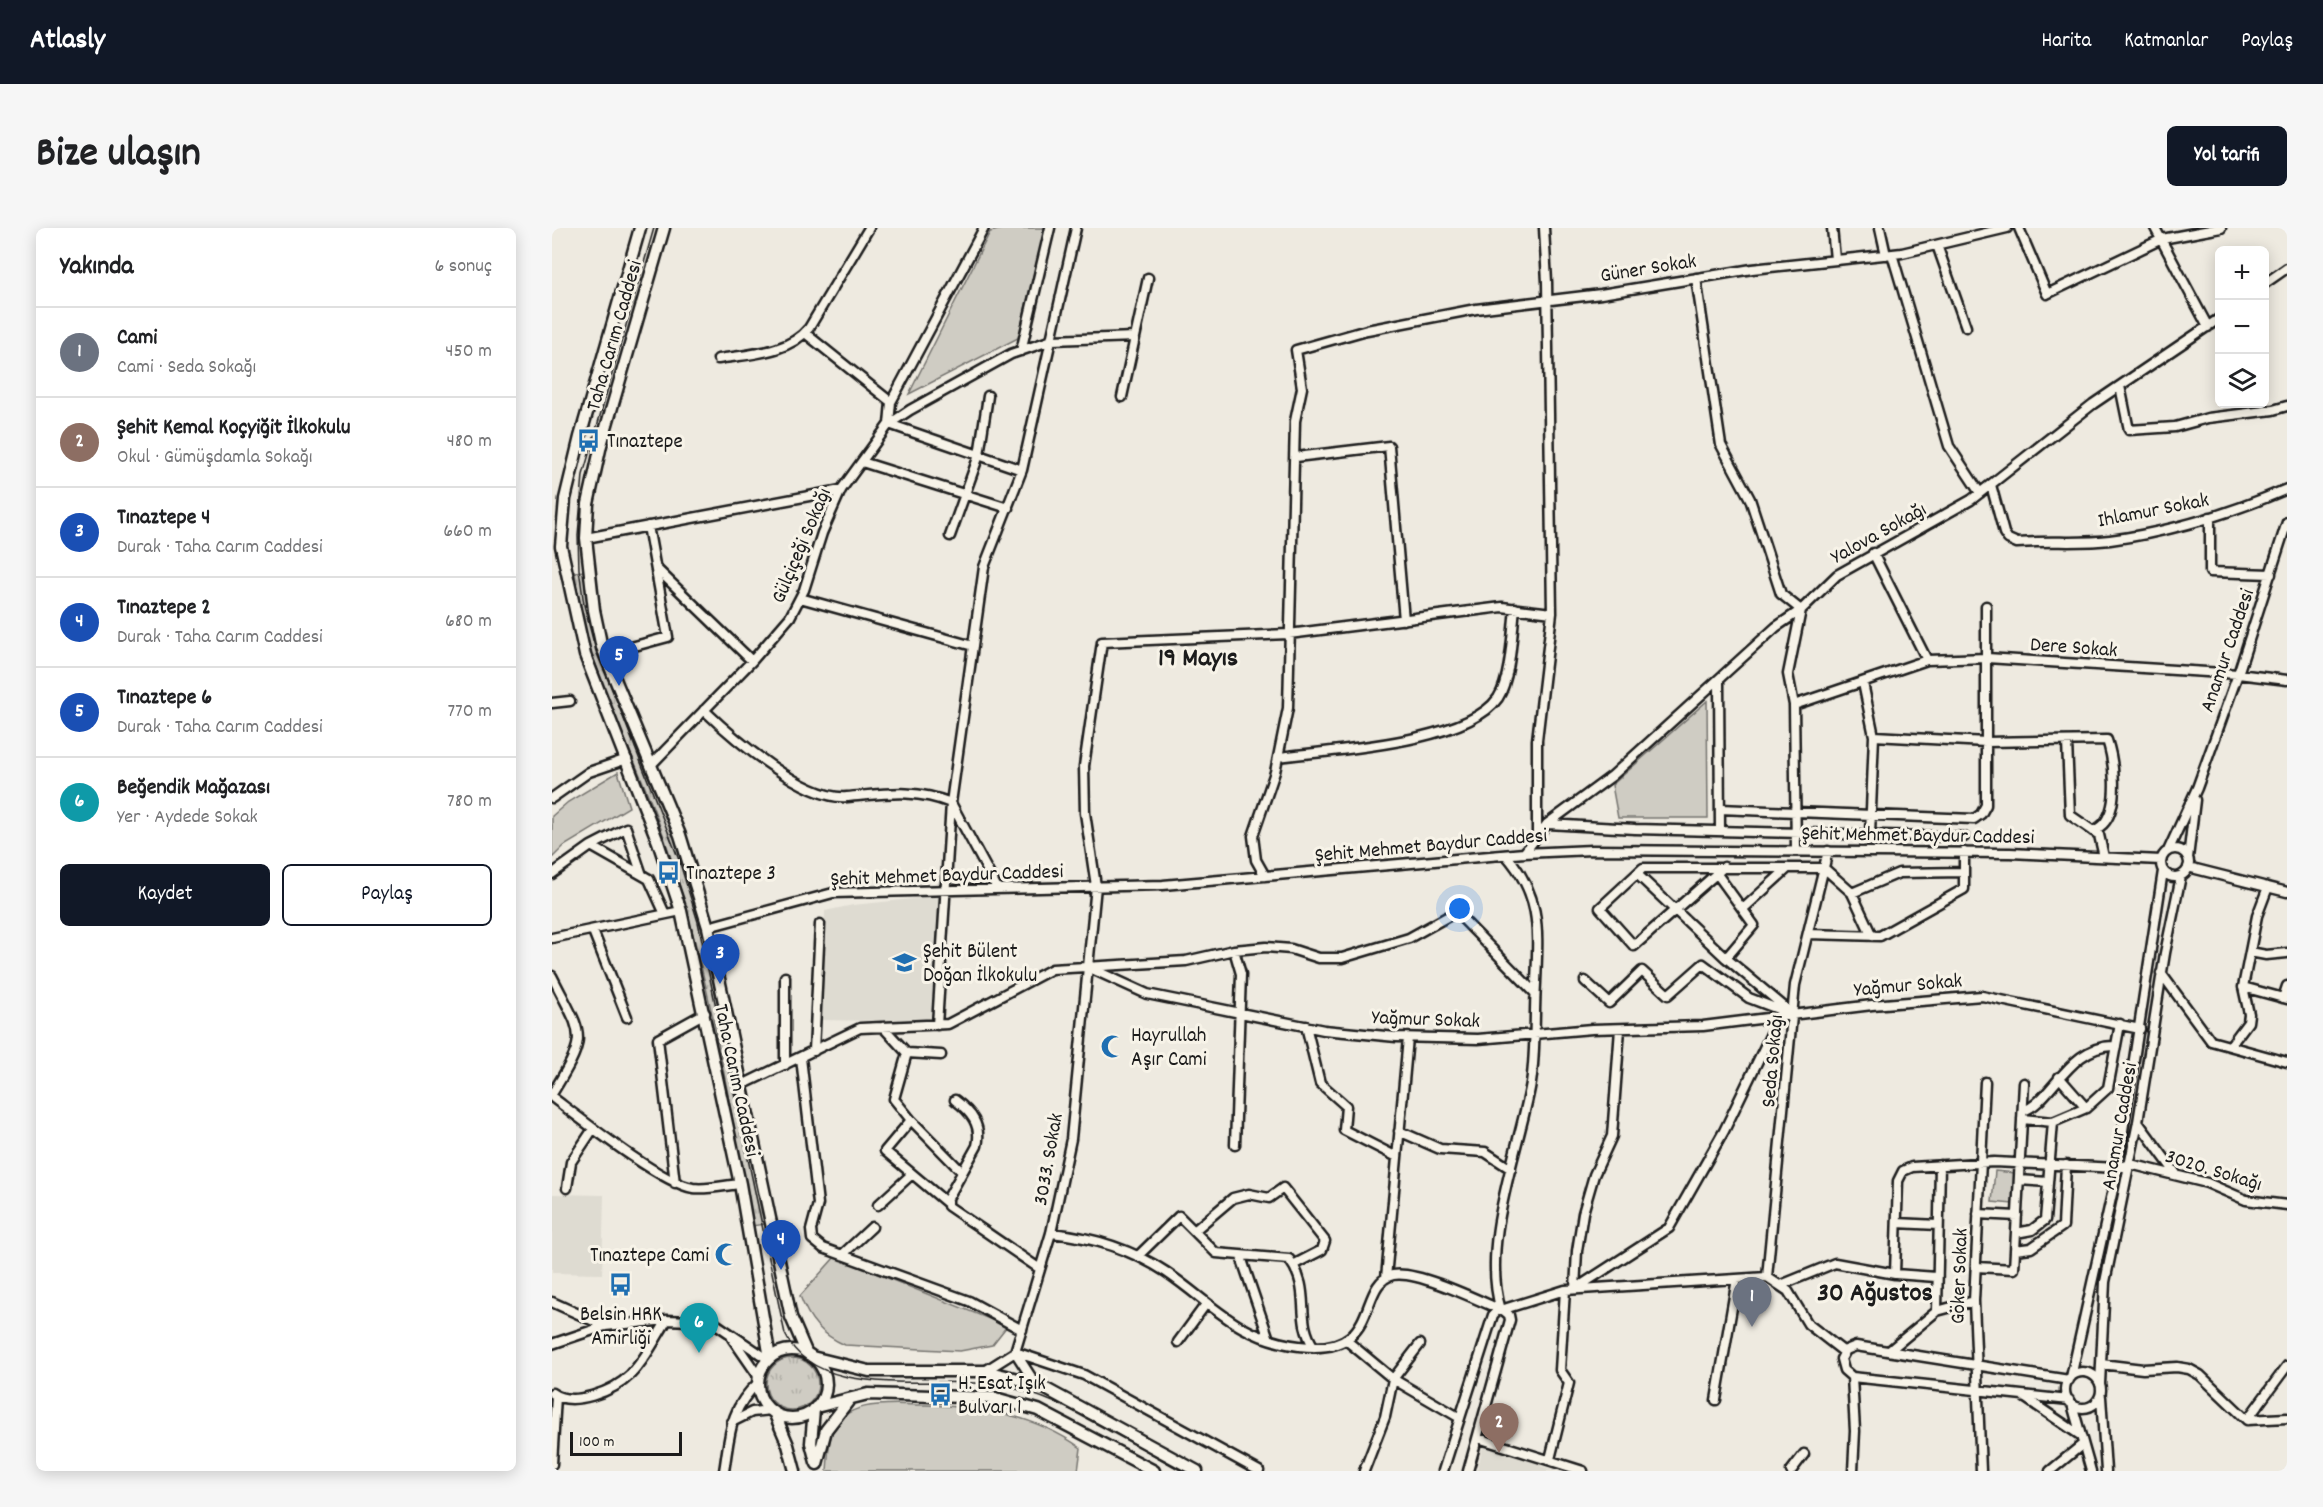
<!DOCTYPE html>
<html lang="tr">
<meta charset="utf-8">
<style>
:root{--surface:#fff;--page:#f6f6f6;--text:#202124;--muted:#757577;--line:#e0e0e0;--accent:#111827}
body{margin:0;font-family:Dekko,sans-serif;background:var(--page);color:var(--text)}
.controls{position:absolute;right:18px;top:18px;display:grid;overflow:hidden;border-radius:9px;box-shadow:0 3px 15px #0003}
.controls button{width:54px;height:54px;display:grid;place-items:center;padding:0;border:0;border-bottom:2px solid var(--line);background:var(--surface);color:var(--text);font:30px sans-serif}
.scale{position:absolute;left:18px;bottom:15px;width:112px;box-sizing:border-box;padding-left:6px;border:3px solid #1c1c1c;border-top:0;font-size:16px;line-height:21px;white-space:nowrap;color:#1c1c1c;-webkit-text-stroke:4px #f7f3e8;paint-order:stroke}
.you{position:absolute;left:908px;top:681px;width:21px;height:21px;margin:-15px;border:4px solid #fff;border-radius:50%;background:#1a73e8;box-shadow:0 0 0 9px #1a73e833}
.badge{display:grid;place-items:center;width:39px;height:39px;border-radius:50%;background:var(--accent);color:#fff;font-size:20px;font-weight:700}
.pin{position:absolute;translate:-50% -50px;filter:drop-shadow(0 2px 3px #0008)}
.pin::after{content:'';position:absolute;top:32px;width:21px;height:18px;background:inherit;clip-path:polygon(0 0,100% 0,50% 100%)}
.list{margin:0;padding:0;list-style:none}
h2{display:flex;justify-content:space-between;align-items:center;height:78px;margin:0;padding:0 24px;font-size:26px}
h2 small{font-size:20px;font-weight:400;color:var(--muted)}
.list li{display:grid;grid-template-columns:39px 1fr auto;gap:18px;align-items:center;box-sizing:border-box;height:90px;padding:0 24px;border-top:2px solid var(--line)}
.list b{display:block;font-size:22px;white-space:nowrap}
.list p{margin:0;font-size:20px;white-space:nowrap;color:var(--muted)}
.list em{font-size:20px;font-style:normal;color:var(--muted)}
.actions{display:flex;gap:12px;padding:18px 24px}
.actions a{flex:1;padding:14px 0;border:2px solid var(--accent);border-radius:9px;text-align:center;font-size:21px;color:var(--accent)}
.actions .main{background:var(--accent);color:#fff}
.icon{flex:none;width:33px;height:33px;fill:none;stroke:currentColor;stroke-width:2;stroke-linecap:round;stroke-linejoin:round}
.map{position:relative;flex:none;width:1735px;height:1243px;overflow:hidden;border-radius:9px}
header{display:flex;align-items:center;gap:36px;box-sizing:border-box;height:84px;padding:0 30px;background:var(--accent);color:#fff}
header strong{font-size:28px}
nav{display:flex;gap:33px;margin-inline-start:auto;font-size:21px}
.intro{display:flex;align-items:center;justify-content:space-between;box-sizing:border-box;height:144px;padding:0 36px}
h1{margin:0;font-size:42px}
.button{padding:15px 27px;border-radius:9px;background:var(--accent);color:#fff;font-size:21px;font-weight:700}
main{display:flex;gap:36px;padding:0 36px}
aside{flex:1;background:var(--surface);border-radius:9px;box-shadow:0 3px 15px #0003}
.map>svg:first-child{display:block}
.built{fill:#dedbd1}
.grass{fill:url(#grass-tufts);stroke:#767470;stroke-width:1.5}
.green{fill:#cfccc3;stroke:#767470;stroke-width:1.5}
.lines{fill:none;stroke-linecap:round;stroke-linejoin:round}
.minor-casing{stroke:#1c1c1c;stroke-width:13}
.major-casing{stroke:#1c1c1c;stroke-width:15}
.minor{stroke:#f7f3e8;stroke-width:8}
.major{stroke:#f7f3e8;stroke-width:10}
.tram{stroke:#1c1c1c;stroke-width:1.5}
.labels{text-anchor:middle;stroke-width:6;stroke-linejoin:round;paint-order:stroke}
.street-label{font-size:21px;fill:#1c1c1c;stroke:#f7f3e8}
.poi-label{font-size:21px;fill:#1c1c1c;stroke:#f7f3e8;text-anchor:start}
.district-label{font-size:27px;font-weight:bold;fill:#1c1c1c;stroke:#f7f3e8}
</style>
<header>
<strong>Atlasly</strong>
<nav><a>Harita</a><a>Katmanlar</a><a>Paylaş</a></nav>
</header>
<div class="intro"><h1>Bize ulaşın</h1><a class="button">Yol tarifi</a></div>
<main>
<aside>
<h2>Yakında<small>6 sonuç</small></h2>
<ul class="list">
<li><span class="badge" style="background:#6b7280">1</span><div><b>Cami</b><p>Cami · Seda Sokağı</p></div><em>450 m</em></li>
<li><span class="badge" style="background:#8d6e63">2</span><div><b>Şehit Kemal Koçyiğit İlkokulu</b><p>Okul · Gümüşdamla Sokağı</p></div><em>480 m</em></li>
<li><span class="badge" style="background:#1a4fb4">3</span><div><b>Tınaztepe 4</b><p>Durak · Taha Carım Caddesi</p></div><em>660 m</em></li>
<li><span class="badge" style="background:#1a4fb4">4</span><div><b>Tınaztepe 2</b><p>Durak · Taha Carım Caddesi</p></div><em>680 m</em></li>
<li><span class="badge" style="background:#1a4fb4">5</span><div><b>Tınaztepe 6</b><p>Durak · Taha Carım Caddesi</p></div><em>770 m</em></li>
<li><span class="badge" style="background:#0f9aa8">6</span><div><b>Beğendik Mağazası</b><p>Yer · Aydede Sokak</p></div><em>780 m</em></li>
</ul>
<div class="actions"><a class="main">Kaydet</a><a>Paylaş</a></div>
</aside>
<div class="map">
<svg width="1735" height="1243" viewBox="0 0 1735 1243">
<defs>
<pattern id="grass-tufts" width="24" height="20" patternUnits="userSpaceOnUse" patternTransform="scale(1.5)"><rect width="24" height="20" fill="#cfccc3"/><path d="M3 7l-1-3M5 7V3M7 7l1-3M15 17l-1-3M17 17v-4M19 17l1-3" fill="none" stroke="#b1afa7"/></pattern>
</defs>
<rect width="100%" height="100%" fill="#eeeae0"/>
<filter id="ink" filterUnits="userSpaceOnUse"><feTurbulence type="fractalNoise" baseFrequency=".0167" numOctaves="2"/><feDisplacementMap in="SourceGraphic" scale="12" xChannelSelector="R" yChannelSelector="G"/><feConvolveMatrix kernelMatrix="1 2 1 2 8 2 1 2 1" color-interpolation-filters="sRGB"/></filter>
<g filter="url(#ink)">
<path class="built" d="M389,668L378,794L268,792L273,683L301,677Z
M0,966L52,967L50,1046L0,1045Z
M931,1217L990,1232L989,1238L1004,1243H925Z"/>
<path class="grass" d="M32,343L37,383L119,598L151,704L213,996L200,998C177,871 156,741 115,618C85,526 32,441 23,344Z
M214 1156a26 26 0 1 1 52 0a26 26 0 1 1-52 0Z"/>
<path class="green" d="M454,0H493L466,110L357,166L438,4Z
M1155,473L1156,590H1066L1060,557Z
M66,544L77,579L12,618L0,630V588L16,574Z
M1443,943L1464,945L1461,976L1440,974Z
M283,1029L455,1098L440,1117L408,1123L293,1117C270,1107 257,1092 248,1068Z
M374,1177C431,1179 481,1186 529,1220L526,1243H275C276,1231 276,1217 280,1205C292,1169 344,1177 374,1177Z"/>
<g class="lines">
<defs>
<path id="minor" d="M432,0L339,174L337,196L470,242
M1280,0L1283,31
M1328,0L1334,27
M1467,0L1495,66L1610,11L1669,0
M1603,0L1656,99
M1385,17L1414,99
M1340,26L1397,218L1428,265
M1144,50L1169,217L1198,271L1229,366L1249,382L1236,446L1242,477L1244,623
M1712,56L1735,40
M253,105L339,174
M469,123L498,0
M166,131C196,126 236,126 257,100L317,0
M1568,158L1577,202L1623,199L1656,190L1721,182L1735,178
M570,169L596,50
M744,229L837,218L852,392
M310,234L456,280
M1439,257L1452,305L1456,311L1465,315C1496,312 1527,316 1558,312C1619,304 1679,285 1735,261
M1658,289V344L1719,346
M398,308L427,227L436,168
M34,310L289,262
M1321,325L1375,432
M105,341L200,433
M248,370L421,418
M53,426L116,409L96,298
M1167,453L1168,602
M1311,455L1322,508
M0,475L18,473
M1242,477L1375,432L1435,430L1686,446L1735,452
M152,482C181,510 254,573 295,569C332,566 363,560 399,575L445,660
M1515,514L1518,587L1547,607L1552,629
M727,529C779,522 915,515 946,470C959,450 960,405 963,380
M100,536L200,433L238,389L252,362L270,305L289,262L337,196L358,182L459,126L500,112L583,109
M0,570L37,544L75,531
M1168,581L1422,591L1429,586L1434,577V378
M996,596L1083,601L1412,609
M1318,606L1322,508L1434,514L1555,512C1562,533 1567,575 1553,594C1550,598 1545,601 1541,603
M985,607V512L1000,385L995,54L992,0
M39,618L74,600L90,647
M1609 635a14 14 0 1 1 28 0a14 14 0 1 1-28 0Z
M1616,623L1645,560L1686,446L1735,294
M972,625L995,596L1060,548L1224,399L1249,382L1285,347L1419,272L1541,176L1668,90
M1636,630L1643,572
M1172,639L1082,718L1048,680L1091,640H1272L1300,665L1320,708
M1636,639L1735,664
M0,646L39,618L97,651L113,686
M1085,646L1174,730L1236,782
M1165,646L1202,697L1174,730
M713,648L704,632L701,608L723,544L736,480L743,193L750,160L744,122L815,102L924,81L1049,66L1200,41L1350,25L1455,0
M1300,665L1347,645L1412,644
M1191,681L1236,640
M156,699L281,665L611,657L972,625L1040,622L1458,625L1609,632
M41,703L75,789
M1256,706L1328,708L1412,661V624
M0,710L129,683
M682,722L689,746L683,917
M1698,724L1714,727L1735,725
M538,740L595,766L772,802L844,809L926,811L1040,801L1151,798L1320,777L1430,768L1588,801
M1609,745L1659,813L1735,834
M0,748C31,810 38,804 0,866
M1033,753L1057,775L1090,743L1116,767L1151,736L1197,770L1239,786
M1691,759L1735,771
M1731,770L1735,758
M385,797L399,575L432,339L470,242L524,0
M754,798L768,855L794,878L792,902L845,929
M331,799L355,825L342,871L359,892L333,923L395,975
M1678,818L1696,794L1697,786L1691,759L1705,688L1716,659
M262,823L268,696
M355,825L389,827
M249,830L266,976L259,1002L260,1011L271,1020L417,1073L470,1102
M233,837V749
M1507,849L1534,880
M190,857L308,800L396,796L500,741L634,733L682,722L714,719L739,721L767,730H790L857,710L904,684L983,765
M0,869C29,891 109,955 141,960C156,962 174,957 188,956
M403,872C419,884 430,897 425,918L396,970V978L488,1041
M1471,883C1499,875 1518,815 1564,818
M1470,891L1501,894
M359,892L410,944
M1586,894L1625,947
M847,903L888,921L933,924L959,941
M1467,952L1496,954
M123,955L106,811L153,785
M15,960L19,934L41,901
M326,977L360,946
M1426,986L1465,988
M1345,995L1386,997
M642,1003L681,970L697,966L717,970L731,960L773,1013L770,1022L741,1037
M499,1005C540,1009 579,1021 614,1044C661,1076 685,1110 747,1118C831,1129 804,1056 841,1047C864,1042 926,1072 949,1082L1013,1062L1215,1049L1236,1063L1256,1096L1292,1124
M1464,1005L1480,1002L1493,992L1501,894L1534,880L1556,860L1568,796
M1463,1022L1479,1020L1511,998L1514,937
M290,1027L320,999
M586,1028L627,988L664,1025L737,1031C761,1063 742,1090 762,1119
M689,1029L717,1111
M1424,1039L1462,1041L1472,855
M1215,1049L1243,757L1276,623
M1384,1049L1343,1046L1346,953L1351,943L1360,939L1442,934L1566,940L1578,936L1655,955L1694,972L1735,977
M834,1050L856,810
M1229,1057L1283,1035L1343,1046
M1023,1061L1117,1000L1172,903L1227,789
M1023,1061L1025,1023L1031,985L1042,947L1060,908L1068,801
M0,1074L53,1098
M949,1082C928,1015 967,923 979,855C984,822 982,787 984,755C986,703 990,668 954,627
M1385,1083L1388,937
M180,1110L207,1149
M794,1112L841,1151L908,1190
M626,1114L654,1076
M0,1116L53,1098L115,1092L161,1094L217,1132
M1337,1123L1385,1083L1422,1073
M1549,1136L1591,1141L1625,1139L1637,1141L1648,1147L1695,1192L1735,1190
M433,1143L463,1124L483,1155
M1513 1162a18 18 0 1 1 36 0a18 18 0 1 1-36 0Z
M1300,1149L1303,1203L1301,1243
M1519,1149L1564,948L1611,643
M1548,1156L1553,1054L1586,894L1613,725L1629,648
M0,1165C20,1180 62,1163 78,1147C93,1132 104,1110 115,1092
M1472,1169L1528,1207
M1549,1169L1554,1243
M1164,1172L1185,1051
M1517,1172L1300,1149L1292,1142L1289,1131L1294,1122L1304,1118L1517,1152
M1520,1176L1539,1243
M1695,1192L1735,1138
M180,1194L200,1184L219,1182
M926,1210L1031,1243
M998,1231L1017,1155L1008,1142L1013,1062
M0,1236L4,1168
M172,1243C178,1207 177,1181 206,1155
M707,1243L532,1147L463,1124L499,1005L519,911L544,658L533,585L532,538L550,414L737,406L950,379L1000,385
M812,1243L833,1189L841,1151L868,1116
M891,1243L941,1087L946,1082H951L957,1087L958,1092L916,1243
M1239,1243L1252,1226
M1429,1243L1422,1073L1433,854
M1498,1243L1531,1216"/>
<path id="major" d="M88,0L28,209L13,271L9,318L33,427L106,614L129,683L188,956L218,1130
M112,0L49,217L36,276L34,310L42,382L50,420L128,607L156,699L239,1089L255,1126
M206 1156a34 34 0 1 1 68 0a34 34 0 1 1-68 0Z
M260,1129L317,1143H433L483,1155L645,1243
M264,1179L316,1166L443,1170L486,1182L602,1243
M262,1181L259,1215L264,1234
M222,1184L236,1217L243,1243
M265,1236L274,1202L298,1171"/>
</defs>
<use href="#minor" class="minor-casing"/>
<use href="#major" class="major-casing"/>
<use href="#minor" class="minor"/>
<use href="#major" class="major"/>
<path class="tram" d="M102,0L31,247L26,307L27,341L32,377L41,412L127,632L146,694L233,1106C266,1177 392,1144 457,1159C518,1174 575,1213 630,1243"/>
</g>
</g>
<defs>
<symbol id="bus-bare" viewBox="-9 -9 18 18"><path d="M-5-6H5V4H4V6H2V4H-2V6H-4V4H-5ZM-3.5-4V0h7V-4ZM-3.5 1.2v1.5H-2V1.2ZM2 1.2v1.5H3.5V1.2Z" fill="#1f6fb2" stroke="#f7f3e8" stroke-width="2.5" paint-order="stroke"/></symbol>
<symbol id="school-bare" viewBox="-9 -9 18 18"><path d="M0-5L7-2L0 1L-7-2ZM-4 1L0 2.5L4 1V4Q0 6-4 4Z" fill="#1f6fb2" stroke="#f7f3e8" stroke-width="2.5" paint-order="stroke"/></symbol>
<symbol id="mosque-bare" viewBox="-9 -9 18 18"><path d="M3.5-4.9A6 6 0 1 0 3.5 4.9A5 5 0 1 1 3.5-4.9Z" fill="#1f6fb2" stroke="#f7f3e8" stroke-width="2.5" paint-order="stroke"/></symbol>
</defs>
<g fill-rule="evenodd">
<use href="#bus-bare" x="20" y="196" width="33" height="33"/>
<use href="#bus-bare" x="100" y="628" width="33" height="33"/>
<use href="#school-bare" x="336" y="718" width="33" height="33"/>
<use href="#mosque-bare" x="544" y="802" width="33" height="33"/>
<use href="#mosque-bare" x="158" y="1010" width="33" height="33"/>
<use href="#bus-bare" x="52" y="1040" width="33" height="33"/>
<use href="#bus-bare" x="372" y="1150" width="33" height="33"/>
</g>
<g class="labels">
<g class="street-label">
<text transform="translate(1096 39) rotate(-9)" y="7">Güner Sokak</text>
<text transform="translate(61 107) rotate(-74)" y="7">Taha Carım Caddesi</text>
<text transform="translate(1601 281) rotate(-11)" y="7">Ihlamur Sokak</text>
<text transform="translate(1326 304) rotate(-29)" y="7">Yalova Sokağı</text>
<text transform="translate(248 317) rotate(-67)" y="7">Gülçiçeği Sokağı</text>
<text transform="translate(1522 418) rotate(4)" y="7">Dere Sokak</text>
<text transform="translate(1674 422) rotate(-71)" y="7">Anamur Caddesi</text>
<text transform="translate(1366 606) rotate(1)" y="7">Şehit Mehmet Baydur Caddesi</text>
<text transform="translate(879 616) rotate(-5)" y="7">Şehit Mehmet Baydur Caddesi</text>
<text transform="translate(395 646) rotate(-2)" y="7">Şehit Mehmet Baydur Caddesi</text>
<text transform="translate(1356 756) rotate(-5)" y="7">Yağmur Sokak</text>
<text transform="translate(874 790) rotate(2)" y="7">Yağmur Sokak</text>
<text transform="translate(1219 833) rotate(-85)" y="7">Seda Sokağı</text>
<text transform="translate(186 852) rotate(78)" y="7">Taha Carım Caddesi</text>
<text transform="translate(1566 898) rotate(-80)" y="7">Anamur Caddesi</text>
<text transform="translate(495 931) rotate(-80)" y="7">3033. Sokak</text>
<text transform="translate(1662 941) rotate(17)" y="7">3020. Sokağı</text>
<text transform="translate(1406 1048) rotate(-88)" y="7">Göker Sokak</text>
</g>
<g class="poi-label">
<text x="55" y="219">Tınaztepe</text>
<text x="134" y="651">Tınaztepe 3</text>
<text x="371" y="729">Şehit Bülent<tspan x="371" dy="24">Doğan İlkokulu</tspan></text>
<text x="579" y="813">Hayrullah<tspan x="579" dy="24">Aşır Cami</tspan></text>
<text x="157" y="1033" text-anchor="end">Tınaztepe Cami</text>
<text x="69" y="1092" text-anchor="middle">Belsin HRK<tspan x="69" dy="24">Amirliği</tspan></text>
<text x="406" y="1161">H. Esat Işık<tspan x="406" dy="24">Bulvarı 1</tspan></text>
</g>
<g class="district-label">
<text x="646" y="437">19 Mayıs</text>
<text x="1323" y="1072">30 Ağustos</text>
</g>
</g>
</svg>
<div class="controls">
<button>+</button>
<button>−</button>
<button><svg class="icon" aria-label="layers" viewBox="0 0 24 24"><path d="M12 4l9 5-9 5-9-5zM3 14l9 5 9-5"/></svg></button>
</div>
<div class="scale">100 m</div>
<div class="you"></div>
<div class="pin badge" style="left:1200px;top:1099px;background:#6b7280">1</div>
<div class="pin badge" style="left:947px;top:1225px;background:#8d6e63">2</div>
<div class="pin badge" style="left:168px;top:756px;background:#1a4fb4">3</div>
<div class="pin badge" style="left:229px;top:1042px;background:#1a4fb4">4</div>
<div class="pin badge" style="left:67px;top:458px;background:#1a4fb4">5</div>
<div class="pin badge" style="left:147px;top:1125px;background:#0f9aa8">6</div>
</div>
</main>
